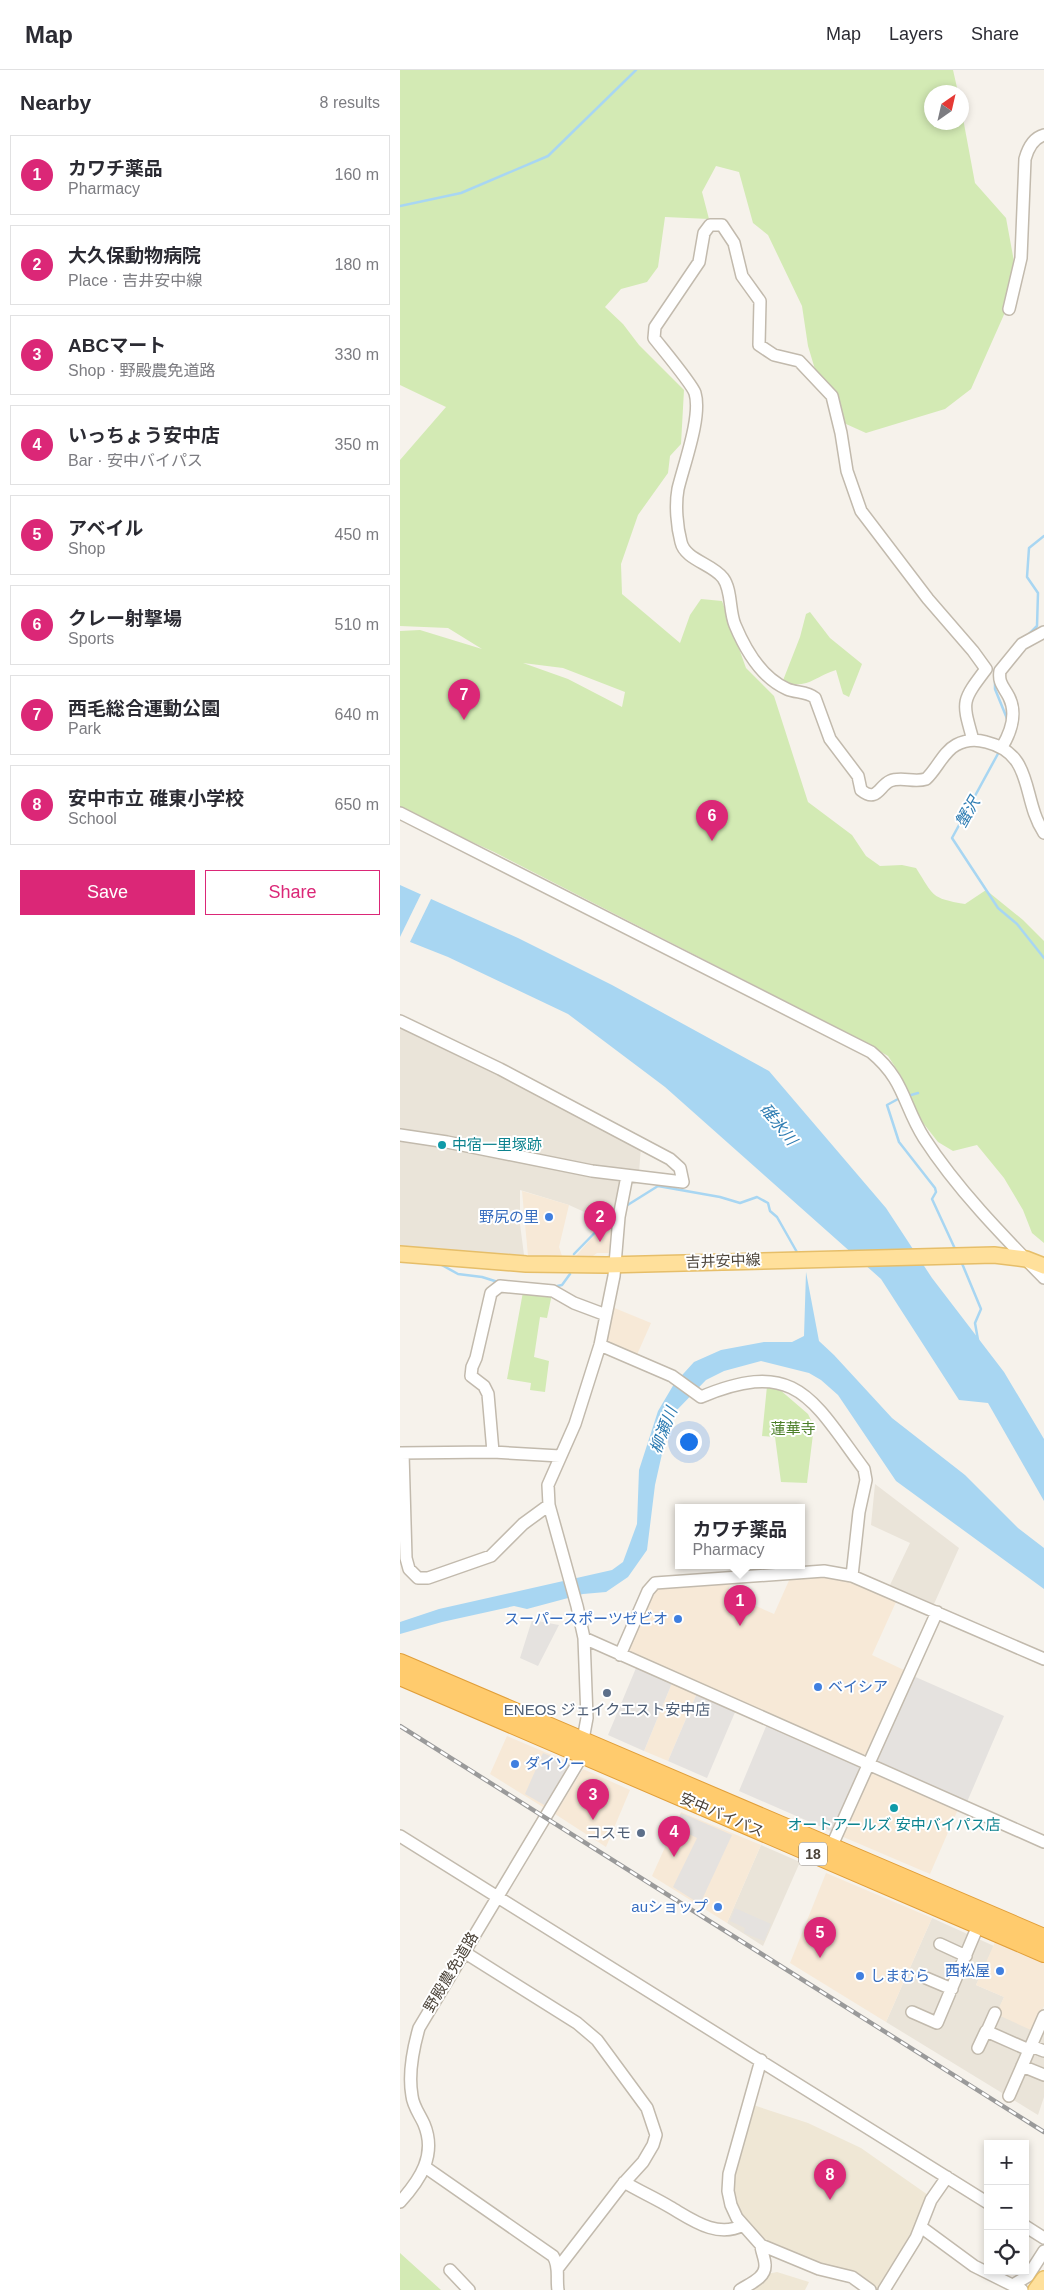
<!DOCTYPE html>
<meta charset="utf-8">
<style>
:root{--surface:#fff;--page:#f7f7f7;--text:#2b2b33;--muted:#7c7c81;--line:#e1e1e2;--accent:#db2777}
body{margin:0;font-family:Arial,"Noto Sans JP",sans-serif;background:var(--page);color:var(--text)}
.controls{position:absolute;right:15px;bottom:15px;display:grid;overflow:hidden;border-radius:0px;box-shadow:0 2px 8px #0003}
.controls button{width:45px;height:45px;display:grid;place-items:center;padding:0;border:0;border-bottom:1px solid var(--line);background:var(--surface);color:var(--text);font:25px sans-serif}
.compass{position:absolute;left:524px;top:15px;width:45px;height:45px;border-radius:50%;background:var(--surface);box-shadow:0 2px 8px #0003;rotate:34deg}
.you{position:absolute;left:288px;top:1371px;width:18px;height:18px;margin:-12px;border:4px solid #fff;border-radius:50%;background:#1a73e8;box-shadow:0 0 0 8px #1a73e833}
.badge{display:grid;place-items:center;width:32px;height:32px;border-radius:50%;background:var(--accent);color:#fff;font-size:16px;font-weight:700}
.pin{position:absolute;translate:-50% -41px;filter:drop-shadow(0 1px 2px #0008)}
.pin::after{content:'';position:absolute;top:26px;width:18px;height:15px;background:inherit;clip-path:polygon(0 0,100% 0,50% 100%)}
.popup{position:absolute;left:275px;top:1434px;width:130px;height:65px;box-sizing:border-box;display:grid;place-content:center;border-radius:0px;background:var(--surface);filter:drop-shadow(0 1px 4px #0005);font-size:16px;white-space:nowrap;color:var(--muted)}
.popup b{font-size:19px;color:var(--text)}
.popup::after{content:'';position:absolute;left:50%;top:100%;margin-left:-10px;border:10px solid transparent;border-top-color:var(--surface)}
.list{margin:0;padding:0;list-style:none}
h2{display:flex;justify-content:space-between;align-items:center;height:65px;margin:0;padding:0 20px;font-size:21px}
h2 small{font-size:16px;font-weight:400;color:var(--muted)}
.list li{display:grid;grid-template-columns:32px 1fr auto;gap:15px;align-items:center;box-sizing:border-box;height:80px;margin:0 10px 10px;padding:0 10px;border:1px solid var(--line);border-radius:0px}
.list b{display:block;font-size:19px;white-space:nowrap}
.list p{margin:0;font-size:16px;white-space:nowrap;color:var(--muted)}
.list em{font-size:16px;font-style:normal;color:var(--muted)}
.actions{display:flex;gap:10px;padding:15px 20px}
.actions a{flex:1;padding:11px 0;border:1px solid var(--accent);border-radius:0px;text-align:center;font-size:18px;color:var(--accent)}
.actions .main{background:var(--accent);color:#fff}
.icon{flex:none;width:28px;height:28px;fill:none;stroke:currentColor;stroke-width:2;stroke-linecap:round;stroke-linejoin:round}
.map{position:relative;flex:none;width:644px;height:2220px;overflow:hidden}
header{display:flex;align-items:center;gap:30px;box-sizing:border-box;height:70px;padding:0 25px;background:var(--surface);border-bottom:1px solid var(--line)}
header strong{font-size:24px}
nav{display:flex;gap:28px;margin-inline-start:auto;font-size:18px}
main{display:flex}
aside{flex:1;background:var(--surface)}
.map>svg:first-child{display:block}
.residential{fill:#eae4d9}
.commercial{fill:#f7e9d7}
.education{fill:#efe7d5}
.green{fill:#d3eab4;fill-rule:evenodd}
.parking{fill:#e5e2df}
.water{fill:#a8d6f2}
.pier{fill:#f6f2eb}
.lines{fill:none;stroke-linecap:round;stroke-linejoin:round}
.stream{stroke:#a8d6f2;stroke-width:2.5}
.minor-casing{stroke:#c2baad;stroke-width:14}
.major-casing{stroke:#e6be69;stroke-width:18}
.highway-casing{stroke:#e19f3a;stroke-width:20}
.minor{stroke:#fff;stroke-width:11}
.major{stroke:#ffe09b;stroke-width:15}
.highway{stroke:#ffcb6d;stroke-width:18}
.rail-casing{stroke:#9a9a9a;stroke-width:4.5}
.rail{stroke:#fff;stroke-width:2.5;stroke-dasharray:8;stroke-linecap:butt}
.culture-dot{fill:#0f9aa8;stroke:#fff;stroke-width:2}
.shop-dot{fill:#3f7fe0;stroke:#fff;stroke-width:2}
.service-dot{fill:#5c6f8a;stroke:#fff;stroke-width:2}
.labels{text-anchor:middle;stroke-width:4;stroke-linejoin:round;paint-order:stroke}
.shield{fill:#fff;stroke:#817b74;stroke-width:1}
.shield-label{font-size:14px;font-weight:bold;fill:#4b4339}
.culture-label{font-size:15px;fill:#0d838f;stroke:#fff;text-anchor:start}
.shop-label{font-size:15px;fill:#366cbe;stroke:#fff;text-anchor:end}
.street-label{font-size:15px;fill:#4b4339;stroke:#fff}
.park-label{font-size:15px;fill:#4c7f29;stroke:#fff}
.service-label{font-size:15px;fill:#4e5e75;stroke:#fff}
.water-label{font-size:16px;font-style:italic;fill:#2d7cb2;stroke:#fff}
</style>
<header>
<strong>Map</strong>
<nav><a>Map</a><a>Layers</a><a>Share</a></nav>
</header>
<main>
<aside>
<h2>Nearby<small>8 results</small></h2>
<ul class="list">
<li><span class="badge">1</span><div><b>カワチ薬品</b><p>Pharmacy</p></div><em>160 m</em></li>
<li><span class="badge">2</span><div><b>大久保動物病院</b><p>Place · 吉井安中線</p></div><em>180 m</em></li>
<li><span class="badge">3</span><div><b>ABCマート</b><p>Shop · 野殿農免道路</p></div><em>330 m</em></li>
<li><span class="badge">4</span><div><b>いっちょう安中店</b><p>Bar · 安中バイパス</p></div><em>350 m</em></li>
<li><span class="badge">5</span><div><b>アベイル</b><p>Shop</p></div><em>450 m</em></li>
<li><span class="badge">6</span><div><b>クレー射撃場</b><p>Sports</p></div><em>510 m</em></li>
<li><span class="badge">7</span><div><b>西毛総合運動公園</b><p>Park</p></div><em>640 m</em></li>
<li><span class="badge">8</span><div><b>安中市立 碓東小学校</b><p>School</p></div><em>650 m</em></li>
</ul>
<div class="actions"><a class="main">Save</a><a>Share</a></div>
</aside>
<div class="map">
<svg width="644" height="2220" viewBox="0 0 644 2220">
<rect width="100%" height="100%" fill="#f6f2eb"/>
<path class="residential" d="M0,953L241,1077L239,1102L144,1088L0,1062Z
M0,1070L220,1109L223,1113L218,1136L202,1150L169,1135L120,1120V1154L124,1185L75,1184L0,1176Z
M475,1414L559,1478L534,1534L490,1515L510,1473L471,1455Z
M361,1775L400,1792L363,1876L327,1853Z
M532,1848L594,1876L576,1915L604,1927L597,1944L644,1955V2027L638,2045L486,1952Z"/>
<path class="commercial" d="M122,1121L169,1135L159,1177L162,1186H128Z
M217,1142L209,1183H197L193,1186H176L208,1149Z
M212,1237L251,1253L236,1287L209,1275L206,1270Z
M391,1506L445,1507L496,1532L472,1585L504,1600L467,1683L460,1687L228,1584L227,1579L253,1517L332,1510L327,1523L374,1544Z
M272,1613L297,1623L268,1691L244,1681Z
M107,1666L173,1694L146,1739L90,1704Z
M183,1699L230,1720L206,1777L155,1744Z
M470,1700L559,1737L530,1804L441,1766Z
M281,1742L361,1775L327,1853L252,1806Z
M426,1803L532,1848L486,1952L390,1893Z
M595,1872L644,1893V1936L633,1961L596,1944L604,1927L576,1915Z"/>
<path class="education" d="M350,2034L408,2053L461,2078L528,2125L515,2162L479,2220L364,2173L341,2149L331,2122L332,2104Z
M377,2202L409,2212L405,2220H343L367,2204Z"/>
<path class="green" d="M0,0H553L558,22H532V52H562V43L575,113L606,148L618,213L571,319L545,339L466,363L446,354L423,326L408,276L402,236L368,165L353,153L339,102L316,96L302,122L309,149L265,147L258,197L247,212L221,219L205,237L223,254L239,275L284,320L281,374L270,386L268,403L238,445L221,494L222,524L280,573L290,545L301,529L322,531L346,598L374,626L408,732L452,765L466,786L480,796L502,795L516,798C534,826 530,828 565,834L586,820L623,850L644,871V1173L632,1163L623,1140L604,1108L577,1075L553,1081L538,1072L520,1049L501,1006L488,986L457,968L94,782L0,739V561L20,560L82,579L48,558L0,556V390L46,337L0,315ZM123,593L163,598L225,622L222,637L168,609Z
M410,542L430,568L462,594L449,627L443,624L436,600C411,608 412,618 382,613L400,567L406,544Z
M123,1222L152,1224L147,1248L140,1247L134,1287L149,1291L145,1322L130,1320L131,1313L107,1309Z
M367,1316L379,1319L408,1344L414,1356L407,1413L381,1412L375,1367L362,1366Z
M0,2183L41,2220H0Z"/>
<path class="parking" d="M132,1550L159,1555L138,1596L120,1588Z
M236,1598L272,1613L244,1681L208,1665Z
M511,1605L604,1646L567,1732L473,1690Z
M297,1623L336,1640L307,1708L268,1691Z
M367,1654L461,1694L433,1762L339,1721Z
M143,1683L171,1695L146,1736L125,1724Z
M281,1743L332,1765L300,1834L273,1817L297,1768L275,1757Z
M335,1838L371,1854L364,1871L344,1863L345,1858L330,1851Z"/>
<path class="water" d="M0,815L118,868L212,915L369,1001L486,1138L532,1208L604,1302L644,1369V1431L588,1333L559,1330L481,1209L265,1017L168,944L48,887L0,868Z
M406,1202L419,1271L434,1285L492,1348L565,1405L618,1458L644,1478V1519L496,1411L438,1325L421,1310L409,1303L361,1291L324,1301L306,1310L276,1341L268,1357L255,1415L247,1480L228,1507L206,1522L183,1524L127,1539L114,1536L42,1552L0,1564V1552L39,1539L212,1500L223,1492L237,1454L239,1400L258,1341L274,1314L294,1292L321,1280L364,1272H392L404,1266Z"/>
<path class="pier" d="M22,822L32,827L9,874L0,871V867Z"/>
<g class="lines">
<path class="stream" d="M0,136L61,123L148,86L236,0
M628,565L637,556L638,523L627,507L629,478L644,466
M595,609V619L608,651
M600,680L552,768L598,838L617,854L644,888
M511,1025L518,1023
M498,1029L487,1035L499,1072L535,1118L536,1122L532,1129L556,1181
M226,1136L258,1116L320,1127L340,1133L357,1127L368,1133L370,1141L377,1147L398,1184
M174,1184L216,1141
M561,1191L581,1239L575,1253L578,1270
M40,1194L58,1204L82,1207L98,1212
M153,1217L162,1215L170,1204"/>
<defs>
<path id="minor" d="M609,239L621,188L625,89C628,78 633,68 644,65
M573,670C562,631 561,632 586,599L573,581L528,529L461,441L447,401L441,363L432,326L399,291L374,285L359,275L360,231L342,206L334,173L322,155H310L304,163L299,192L255,257L254,268C261,277 292,314 295,323C302,346 284,394 278,419C275,435 277,457 281,472C285,490 313,494 323,508C332,520 329,541 335,555C345,579 362,608 387,619C396,623 407,621 415,628L430,669L458,706L461,720C477,733 479,716 490,711C501,706 514,713 526,709C537,699 543,682 556,675C565,670 576,669 586,672C635,684 621,728 644,763
M602,677C611,662 617,643 609,627C604,617 598,613 600,601L622,574L644,562
M0,743L471,982C505,1010 503,1035 524,1068C557,1119 602,1165 644,1208
M0,951L100,999L270,1089L280,1098L283,1112L192,1101L47,1072L0,1065
M200,1275L272,1306L301,1327C396,1287 412,1329 464,1399L466,1410L459,1442L452,1506
M93,1382L88,1324L84,1316L71,1306L72,1297L76,1288L91,1223L100,1216L153,1221L174,1233L206,1245
M0,1383L93,1382L160,1386
M3,1383L6,1488L9,1499L18,1508H28L91,1486L123,1454L149,1435
M184,1568L644,1772
M220,1585L248,1521L255,1513L424,1501L452,1506L644,1589
M0,1766L588,2133
M429,1782L537,1542
M540,1874L566,1886
M64,1882L177,1953L197,1970L247,2038L256,2065L253,2075L243,2092L222,2115L158,2198
M526,1908L552,1919
M512,1942L537,1953L580,1851
M587,1961L595,1943
M631,1976L644,1981
M578,1978L586,1961L629,1980
M361,1990L329,2104L328,2121L331,2135L337,2148L361,2175L419,2199L452,2207L470,2220
M622,1996L644,2005
M609,2026L644,1946
M25,2097L153,2186C160,2196 156,2208 158,2220
M224,2112C239,2121 255,2128 270,2137C291,2149 317,2169 343,2155
M0,2132C20,2110 37,2085 24,2054C20,2045 13,2036 12,2026C8,2004 13,1979 19,1958L179,1691L187,1648L184,1568L177,1536L149,1435L148,1415L175,1354L200,1275L214,1206L219,1147L227,1106
M625,2156L644,2168
M521,2157L574,2196L622,2220
M50,2200L69,2220
M613,2215L628,2206L644,2181
M340,2220C349,2214 366,2208 365,2195C365,2188 361,2181 361,2175
M484,2220L516,2168L531,2130L547,2107"/>
<path id="major" d="M0,1184L126,1194L206,1195L594,1185L626,1189L644,1196
M636,2220L644,2209"/>
<path id="highway" d="M0,1593L644,1868
M0,1606L644,1883"/>
</defs>
<use href="#minor" class="minor-casing"/>
<use href="#major" class="major-casing"/>
<use href="#highway" class="highway-casing"/>
<use href="#minor" class="minor"/>
<use href="#major" class="major"/>
<use href="#highway" class="highway"/>
<defs>
<path id="rail" d="M0,1656L644,2062"/>
</defs>
<use href="#rail" class="rail-casing"/>
<use href="#rail" class="rail"/>
</g>
<g class="culture-dot">
<circle cx="42" cy="1075" r="5"/>
<circle cx="494" cy="1738" r="5"/>
</g>
<g class="shop-dot">
<circle cx="149" cy="1147" r="5"/>
<circle cx="278" cy="1549" r="5"/>
<circle cx="418" cy="1617" r="5"/>
<circle cx="115" cy="1694" r="5"/>
<circle cx="318" cy="1837" r="5"/>
<circle cx="600" cy="1901" r="5"/>
<circle cx="460" cy="1906" r="5"/>
</g>
<g class="service-dot">
<circle cx="207" cy="1623" r="5"/>
<circle cx="241" cy="1763" r="5"/>
</g>
<g class="labels">
<rect class="shield" x="399" y="1772.5" width="28" height="23" rx="4"/>
<g class="shield-label">
<text x="413" y="1789">18</text>
</g>
<g class="culture-label">
<text x="52" y="1080">中宿一里塚跡</text>
<text x="494" y="1760" text-anchor="middle">オートアールズ 安中バイパス店</text>
</g>
<g class="shop-label">
<text x="139" y="1152">野尻の里</text>
<text x="268" y="1554">スーパースポーツゼビオ</text>
<text x="428" y="1622" text-anchor="start">ベイシア</text>
<text x="125" y="1699" text-anchor="start">ダイソー</text>
<text x="308" y="1842">auショップ</text>
<text x="590" y="1906">西松屋</text>
<text x="470" y="1911" text-anchor="start">しまむら</text>
</g>
<g class="street-label">
<text transform="translate(323 1191) rotate(-2)" y="5">吉井安中線</text>
<text transform="translate(322 1745) rotate(23)" y="5">安中バイパス</text>
<text transform="translate(51 1902) rotate(-59)" y="5">野殿農免道路</text>
</g>
<g class="park-label">
<text x="393" y="1364">蓮華寺</text>
</g>
<g class="service-label">
<text x="207" y="1645">ENEOS ジェイクエスト安中店</text>
<text x="231" y="1768" text-anchor="end">コスモ</text>
</g>
<g class="water-label">
<text transform="translate(567 742) rotate(-60)" y="6">蟹沢</text>
<text transform="translate(379 1054) rotate(51)" y="6">碓氷川</text>
<text transform="translate(263 1360) rotate(-69)" y="6">柳瀬川</text>
</g>
</g>
</svg>
<div class="controls">
<button>+</button>
<button>−</button>
<button><svg class="icon" aria-label="locate" viewBox="0 0 24 24"><circle cx="12" cy="12" r="6"/><path d="M12 2v4M12 18v4M2 12h4M18 12h4"/></svg></button>
</div>
<svg class="compass" viewBox="-18 -18 36 36"><path d="M0-13l5 13h-10z" fill="#e53935"/><path d="M0 13l5-13h-10z" fill="#7c7c81"/></svg>
<div class="you"></div>
<div class="pin badge" style="left:340px;top:1556px">1</div>
<div class="popup"><b>カワチ薬品</b>Pharmacy</div>
<div class="pin badge" style="left:200px;top:1172px">2</div>
<div class="pin badge" style="left:193px;top:1750px">3</div>
<div class="pin badge" style="left:274px;top:1787px">4</div>
<div class="pin badge" style="left:420px;top:1888px">5</div>
<div class="pin badge" style="left:312px;top:771px">6</div>
<div class="pin badge" style="left:64px;top:650px">7</div>
<div class="pin badge" style="left:430px;top:2130px">8</div>
</div>
</main>
